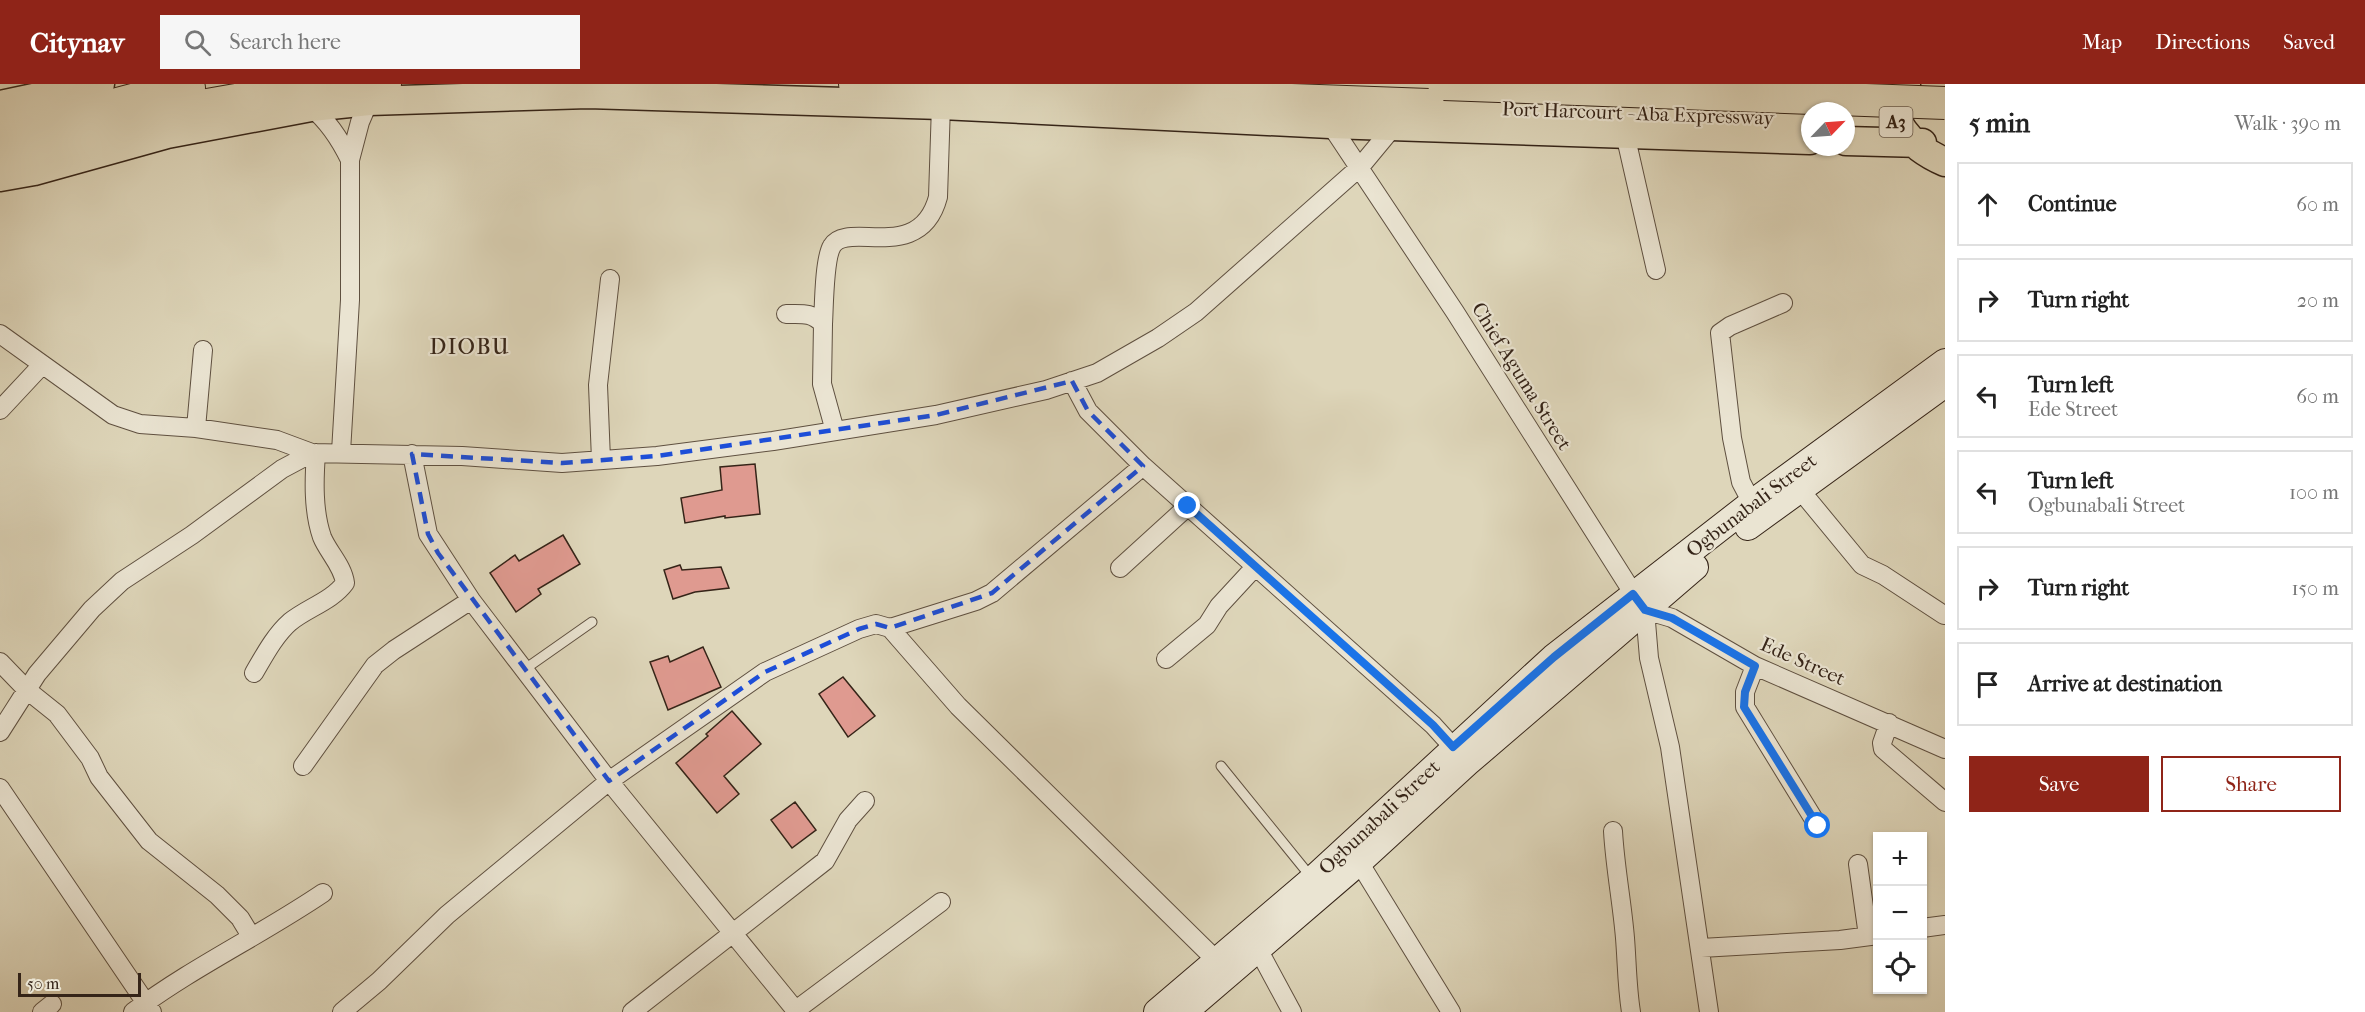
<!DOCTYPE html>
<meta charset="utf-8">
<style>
:root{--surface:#fff;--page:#f6f6f6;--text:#222;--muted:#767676;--line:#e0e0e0;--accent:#8f2418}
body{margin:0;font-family:"IM FELL French Canon",serif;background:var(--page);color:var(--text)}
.controls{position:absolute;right:18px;bottom:18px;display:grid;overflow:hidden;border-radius:0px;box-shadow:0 2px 4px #0004}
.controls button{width:54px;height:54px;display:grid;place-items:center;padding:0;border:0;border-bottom:2px solid var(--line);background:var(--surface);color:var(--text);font:30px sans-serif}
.compass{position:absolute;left:1801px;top:18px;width:54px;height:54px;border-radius:50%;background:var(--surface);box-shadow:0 2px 4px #0004;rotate:65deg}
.scale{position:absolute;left:18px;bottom:15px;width:123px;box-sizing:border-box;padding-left:6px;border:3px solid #352418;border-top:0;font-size:16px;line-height:21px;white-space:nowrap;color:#352418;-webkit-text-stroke:4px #eae4d2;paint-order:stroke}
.stop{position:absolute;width:18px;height:18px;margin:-14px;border:4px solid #1a73e8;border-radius:50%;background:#fff}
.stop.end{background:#1a73e8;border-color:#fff;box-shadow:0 2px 6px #0008}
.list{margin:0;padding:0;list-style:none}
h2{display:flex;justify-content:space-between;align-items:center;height:78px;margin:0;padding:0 24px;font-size:26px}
h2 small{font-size:20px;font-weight:400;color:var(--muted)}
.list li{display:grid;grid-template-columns:39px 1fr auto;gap:18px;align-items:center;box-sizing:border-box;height:84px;margin:0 12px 12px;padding:0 12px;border:2px solid var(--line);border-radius:0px}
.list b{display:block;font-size:22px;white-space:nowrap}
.list p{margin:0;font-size:20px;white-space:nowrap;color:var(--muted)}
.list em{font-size:20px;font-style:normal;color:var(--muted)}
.actions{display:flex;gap:12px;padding:18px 24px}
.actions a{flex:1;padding:14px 0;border:2px solid var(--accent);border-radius:0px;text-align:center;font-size:21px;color:var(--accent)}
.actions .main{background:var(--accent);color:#fff}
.icon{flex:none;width:33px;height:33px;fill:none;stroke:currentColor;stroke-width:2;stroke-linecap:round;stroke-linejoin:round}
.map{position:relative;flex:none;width:1945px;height:928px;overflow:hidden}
header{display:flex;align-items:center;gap:36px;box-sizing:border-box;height:84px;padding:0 30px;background:var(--accent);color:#fff}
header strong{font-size:28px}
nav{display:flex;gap:33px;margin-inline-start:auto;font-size:21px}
.search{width:420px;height:54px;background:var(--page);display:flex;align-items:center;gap:15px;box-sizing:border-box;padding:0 21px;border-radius:0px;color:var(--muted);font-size:22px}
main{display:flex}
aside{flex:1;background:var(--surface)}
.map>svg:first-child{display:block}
.building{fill:#df9a90;stroke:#352418;stroke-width:1.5}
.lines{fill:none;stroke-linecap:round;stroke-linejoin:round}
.lane-casing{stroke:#5f5040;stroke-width:11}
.street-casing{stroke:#5f5040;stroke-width:20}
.secondary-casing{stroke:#352418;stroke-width:28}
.primary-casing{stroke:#352418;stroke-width:31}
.highway-casing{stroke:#352418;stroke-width:34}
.lane{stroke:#eae4d2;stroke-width:9}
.street{stroke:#eae4d2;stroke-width:18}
.secondary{stroke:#eae4d2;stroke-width:26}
.primary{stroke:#ded6ba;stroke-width:28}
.highway{stroke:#ded6ba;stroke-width:32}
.highway-bridge-casing{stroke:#352418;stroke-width:34;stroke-linecap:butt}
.highway-bridge{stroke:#ded6ba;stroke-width:32}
.route{stroke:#1a73e8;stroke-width:8}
.marked{fill:none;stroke:#1d4ed8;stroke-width:4.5;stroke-dasharray:12 8;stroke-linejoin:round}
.labels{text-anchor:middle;stroke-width:4.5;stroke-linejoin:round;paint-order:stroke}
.shield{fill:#eae4d2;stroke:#6b5e50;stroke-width:1.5}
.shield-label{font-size:18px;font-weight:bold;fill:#352418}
.street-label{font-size:20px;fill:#352418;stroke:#eae4d2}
.quarter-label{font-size:22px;letter-spacing:1.5px;fill:#352418;stroke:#eae4d2}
</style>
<header>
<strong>Citynav</strong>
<div class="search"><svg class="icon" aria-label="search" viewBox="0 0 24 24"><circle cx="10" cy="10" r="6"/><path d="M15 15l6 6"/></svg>Search here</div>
<nav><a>Map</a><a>Directions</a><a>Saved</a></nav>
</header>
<main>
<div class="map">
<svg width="1945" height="928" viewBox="0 0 1945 928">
<rect width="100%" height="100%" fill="#ded6ba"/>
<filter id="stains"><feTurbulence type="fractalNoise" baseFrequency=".00333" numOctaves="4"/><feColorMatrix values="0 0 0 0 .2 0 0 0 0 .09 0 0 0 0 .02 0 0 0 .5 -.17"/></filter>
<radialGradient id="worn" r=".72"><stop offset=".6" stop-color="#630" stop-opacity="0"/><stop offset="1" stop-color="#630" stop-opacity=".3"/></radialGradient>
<path class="building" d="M755,380L760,430L725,434V432L685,439L681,414L722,406L720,383Z
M563,451L580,480L538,505L541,510L516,528L490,489L515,471L519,477Z
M680,481L682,486L721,483L729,504L695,508L673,515L664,486Z
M703,563L721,603L668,626L650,578L668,572L670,578Z
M843,593L875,632L848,653L819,610Z
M732,627L761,660L724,692L739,710L717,729L676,679L708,652L706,650Z
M795,718L816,746L792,764L771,736Z"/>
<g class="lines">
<defs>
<path id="lane" d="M525,585L592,538
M1221,682L1311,793"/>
<path id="street" d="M311,23C329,38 340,55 350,76
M1330,40L1455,228L1640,520
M1625,50L1656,186
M786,230C802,230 812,228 823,240L822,300L835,347
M823,240C824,224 824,175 832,162C847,136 920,181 938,113L941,21
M0,250L113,331L140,340L196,344L277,356L312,369L462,372L562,379L657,372L773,357L936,331L1046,306L1097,289L1158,254L1196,228L1360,83L1394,42
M1072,297L1088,327L1143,382L1433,641L1453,663
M0,326L42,281
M196,344L203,266
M341,368L350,216V76L360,38L369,17
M412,370L428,450L471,516L609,697L797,928
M601,376L598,301L610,195
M1801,407L1862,481L1883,491L1944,531
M1752,419L1741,398L1732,354L1720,249L1730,242L1783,219
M1120,484L1188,422
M1645,526L1649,574L1670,663L1709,928
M1645,526L1672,534L1755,582L1945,665
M890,544L976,517L992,509L1143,382
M1166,575L1207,541L1219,522L1255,483
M0,578L27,606L57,630L90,674L99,693L149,757L217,811L240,834L251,852
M1755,582L1745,608V623L1818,742
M254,589C264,572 275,551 290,538C307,524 332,517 345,499C343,482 328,468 322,453C313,427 314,396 316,369
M1889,639L1882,659L1883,665L1945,718
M0,648L37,590L92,525L122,497L192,451L282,385L312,369
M303,682L375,581L394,566L471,516
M0,704L152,928
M1613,747C1615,783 1622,818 1625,854C1627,879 1627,903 1631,928
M1359,778L1451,928
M1858,780L1868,852
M1922,844L1945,841
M1701,864L1840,856L1878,851
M1258,865L1292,928
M796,926L941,818
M42,928L52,920
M133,928C193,883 261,851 323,809
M342,928L379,897L447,831L609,697L765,588L859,545L876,540L890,544L958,622L1217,877
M632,928L825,777L848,736L865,717"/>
<path id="secondary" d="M1748,443L1945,300
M1157,928L1313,795L1554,573L1752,419L1945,278
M1184,928L1359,778L1467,679L1695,483"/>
<path id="primary" d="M1906,0C1877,34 1915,65 1945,78
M0,21L100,0
M1846,57L1922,59
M0,93L34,87L167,50L311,23L369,17L588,10L941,21L1330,40L1810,56"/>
<path id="highway" d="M855,0L1810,35
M0,46L72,32L163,8L189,4
M0,73C59,63 114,41 172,28C242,13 313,4 385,0"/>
</defs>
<use href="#lane" class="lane-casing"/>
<use href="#street" class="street-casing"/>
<use href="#secondary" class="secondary-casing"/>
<use href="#primary" class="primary-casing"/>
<use href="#highway" class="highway-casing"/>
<use href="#lane" class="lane"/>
<use href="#street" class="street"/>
<use href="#secondary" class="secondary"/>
<use href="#primary" class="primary"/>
<use href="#highway" class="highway"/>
<defs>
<path id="highway-bridge" d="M1444,0L1945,19"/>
</defs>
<use href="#highway-bridge" class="highway-bridge-casing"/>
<use href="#highway-bridge" class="highway-bridge"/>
</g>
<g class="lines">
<path class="route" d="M1188,422L1433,641L1453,663L1554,573L1633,510L1645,526L1672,534L1755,582L1745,608L1744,623L1818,742"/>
</g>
<path class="marked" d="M1072,297L1088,327L1143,382L992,509L890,544L876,540L859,545L765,588L609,697L438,469L428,450L412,370L562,379L657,372L936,331Z"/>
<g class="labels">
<rect class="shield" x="1879.5" y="23" width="33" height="30" rx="4.5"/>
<g class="shield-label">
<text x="1896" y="44">A3</text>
</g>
<g class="street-label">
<text transform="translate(1638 29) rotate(2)" y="7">Port Harcourt - Aba Expressway</text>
<text transform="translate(1522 292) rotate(58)" y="7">Chief Aguma Street</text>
<text transform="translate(1751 421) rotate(-37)" y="7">Ogbunabali Street</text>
<text transform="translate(1803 577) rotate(24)" y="7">Ede Street</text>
<text transform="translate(1379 733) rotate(-43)" y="7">Ogbunabali Street</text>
</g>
<g class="quarter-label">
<text x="470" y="270">DIOBU</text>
</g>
</g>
<rect width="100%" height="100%" filter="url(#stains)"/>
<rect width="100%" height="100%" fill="url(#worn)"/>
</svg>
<div class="controls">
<button>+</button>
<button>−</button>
<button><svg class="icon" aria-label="locate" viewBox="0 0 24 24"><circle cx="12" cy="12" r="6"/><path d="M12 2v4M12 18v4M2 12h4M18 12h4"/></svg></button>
</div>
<svg class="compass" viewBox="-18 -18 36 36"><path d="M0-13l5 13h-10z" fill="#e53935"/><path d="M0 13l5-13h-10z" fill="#767676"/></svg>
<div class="scale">50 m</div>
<div class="stop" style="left:1818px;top:742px"></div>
<div class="stop end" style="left:1188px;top:422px"></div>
</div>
<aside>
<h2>5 min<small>Walk · 390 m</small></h2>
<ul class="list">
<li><svg class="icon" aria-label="ahead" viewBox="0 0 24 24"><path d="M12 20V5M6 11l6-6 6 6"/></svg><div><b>Continue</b></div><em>60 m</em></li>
<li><svg class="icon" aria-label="right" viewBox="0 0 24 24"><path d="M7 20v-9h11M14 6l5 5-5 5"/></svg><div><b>Turn right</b></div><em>20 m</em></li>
<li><svg class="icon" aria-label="left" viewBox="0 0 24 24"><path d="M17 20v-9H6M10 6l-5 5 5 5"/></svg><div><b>Turn left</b><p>Ede Street</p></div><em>60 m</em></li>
<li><svg class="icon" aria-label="left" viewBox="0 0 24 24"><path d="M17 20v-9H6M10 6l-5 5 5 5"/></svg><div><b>Turn left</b><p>Ogbunabali Street</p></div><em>100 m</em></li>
<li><svg class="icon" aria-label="right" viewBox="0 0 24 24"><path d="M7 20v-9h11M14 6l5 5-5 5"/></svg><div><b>Turn right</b></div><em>150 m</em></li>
<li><svg class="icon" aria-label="arrive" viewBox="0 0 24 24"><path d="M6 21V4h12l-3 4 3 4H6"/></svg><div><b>Arrive at destination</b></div></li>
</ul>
<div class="actions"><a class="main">Save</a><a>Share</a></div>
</aside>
</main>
